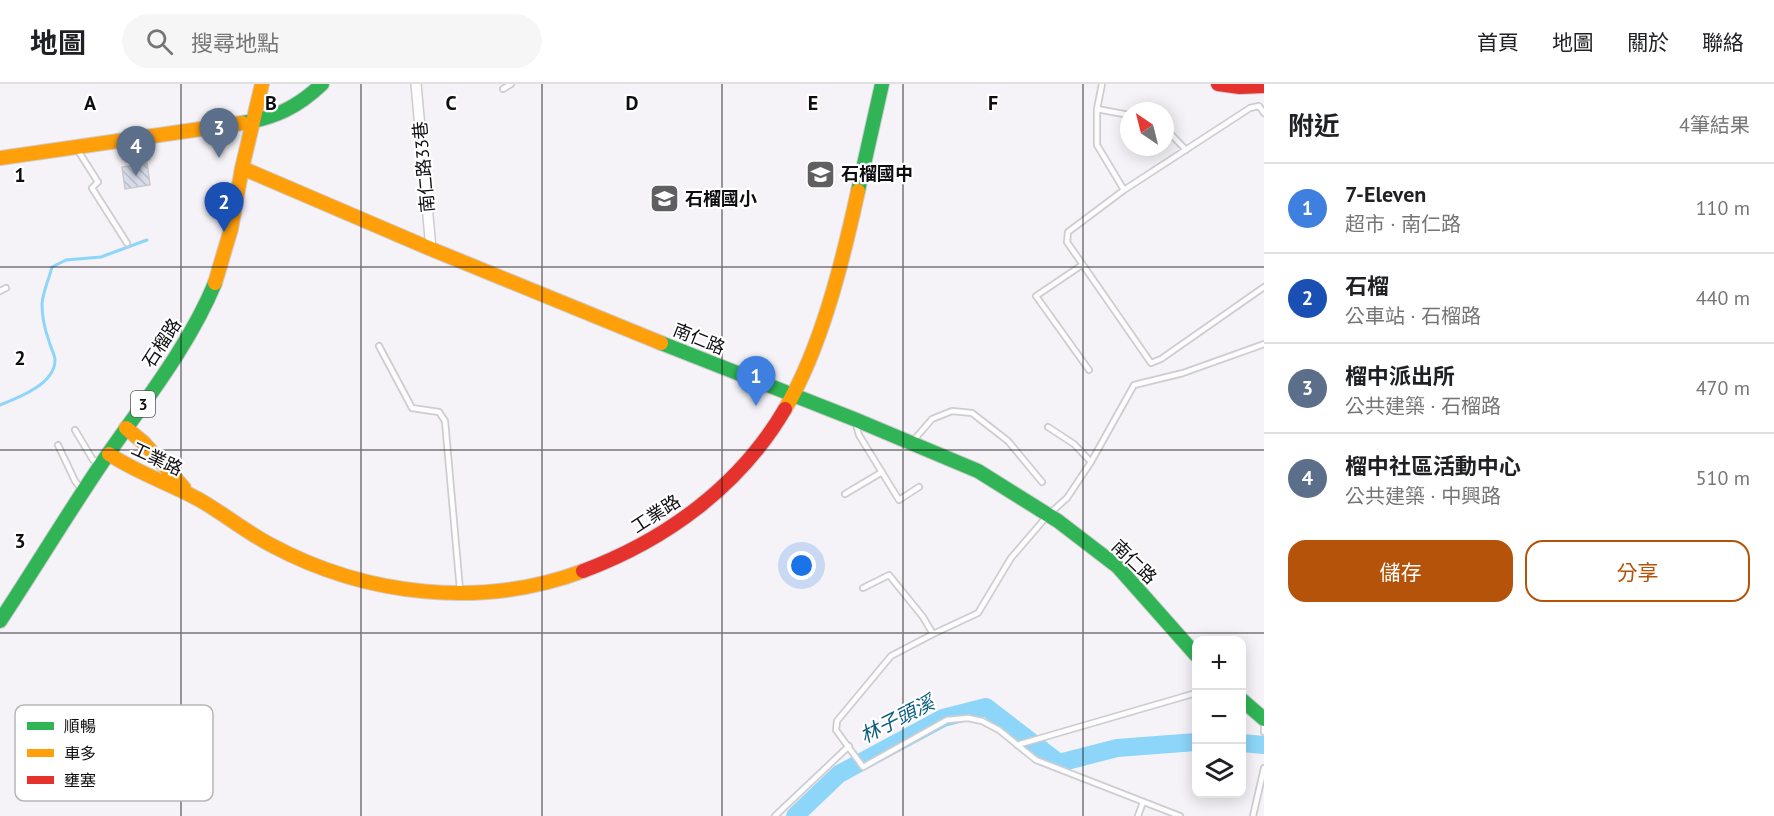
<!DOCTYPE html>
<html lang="zh-TW">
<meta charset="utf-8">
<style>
:root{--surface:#fff;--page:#f6f6f6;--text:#202124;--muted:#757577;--line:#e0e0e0;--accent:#b45309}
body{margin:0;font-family:"PT Sans","Noto Sans TC",sans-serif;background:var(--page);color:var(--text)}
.controls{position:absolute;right:18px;bottom:18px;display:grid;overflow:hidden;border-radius:12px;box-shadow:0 3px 15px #0003}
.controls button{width:54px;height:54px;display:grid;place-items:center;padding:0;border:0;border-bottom:2px solid var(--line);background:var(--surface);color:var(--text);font:30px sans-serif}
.compass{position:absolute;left:1120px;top:18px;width:54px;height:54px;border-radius:50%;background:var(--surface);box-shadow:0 3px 15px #0003;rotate:325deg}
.you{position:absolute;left:802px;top:482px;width:21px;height:21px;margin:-15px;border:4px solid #fff;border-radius:50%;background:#1a73e8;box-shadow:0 0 0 9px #1a73e833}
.badge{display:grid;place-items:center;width:39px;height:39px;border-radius:50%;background:var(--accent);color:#fff;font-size:20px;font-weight:700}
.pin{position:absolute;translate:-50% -50px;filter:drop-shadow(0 2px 3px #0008)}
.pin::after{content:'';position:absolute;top:32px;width:21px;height:18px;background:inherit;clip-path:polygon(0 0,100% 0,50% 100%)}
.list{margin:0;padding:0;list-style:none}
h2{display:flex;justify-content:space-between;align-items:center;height:78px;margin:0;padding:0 24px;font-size:26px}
h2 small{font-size:20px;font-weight:400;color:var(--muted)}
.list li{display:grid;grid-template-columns:39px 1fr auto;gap:18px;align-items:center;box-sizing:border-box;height:90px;padding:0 24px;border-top:2px solid var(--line)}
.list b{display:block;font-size:22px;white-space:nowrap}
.list p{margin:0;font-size:20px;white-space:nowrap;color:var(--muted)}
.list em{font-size:20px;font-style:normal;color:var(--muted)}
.actions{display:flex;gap:12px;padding:18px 24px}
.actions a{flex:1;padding:14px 0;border:2px solid var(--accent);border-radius:18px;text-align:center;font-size:21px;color:var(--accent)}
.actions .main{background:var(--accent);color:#fff}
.icon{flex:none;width:33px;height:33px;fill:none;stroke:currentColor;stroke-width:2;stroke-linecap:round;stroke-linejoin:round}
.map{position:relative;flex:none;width:1264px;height:732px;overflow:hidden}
header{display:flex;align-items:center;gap:36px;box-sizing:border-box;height:84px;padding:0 30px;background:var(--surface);border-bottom:2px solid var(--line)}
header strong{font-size:28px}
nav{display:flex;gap:33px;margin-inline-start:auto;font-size:21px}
.search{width:420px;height:54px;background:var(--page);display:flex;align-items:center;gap:15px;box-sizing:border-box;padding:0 21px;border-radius:33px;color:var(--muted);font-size:22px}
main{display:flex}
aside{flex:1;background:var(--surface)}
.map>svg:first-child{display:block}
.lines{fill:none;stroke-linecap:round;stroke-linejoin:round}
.stream{stroke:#8dd5f9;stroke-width:3}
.river{stroke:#8dd5f9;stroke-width:18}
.building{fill:url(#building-back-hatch);stroke:#c9c9cd;stroke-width:1.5}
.lane-casing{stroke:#cdccd0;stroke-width:8}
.street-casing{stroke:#cdccd0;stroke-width:12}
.fast-casing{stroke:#cdccd0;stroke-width:16}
.slow-casing{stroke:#cdccd0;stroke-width:16}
.jam-casing{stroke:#cdccd0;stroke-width:16}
.lane{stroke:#fefdfe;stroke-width:4.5}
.street{stroke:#fefdfe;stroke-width:9}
.fast{stroke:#30b455;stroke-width:14}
.slow{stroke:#ff9f0a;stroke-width:14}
.jam{stroke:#e5322d;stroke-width:14}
.grid{fill:none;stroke:#0e0d10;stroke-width:1.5;stroke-opacity:0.55}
.labels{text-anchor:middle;stroke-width:4.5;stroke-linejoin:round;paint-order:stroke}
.shield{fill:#fff;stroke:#565658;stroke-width:1.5}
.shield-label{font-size:16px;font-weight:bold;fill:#0e0d10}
.street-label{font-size:18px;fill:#0e0d10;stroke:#fff}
.poi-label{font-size:18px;font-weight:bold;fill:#0e0d10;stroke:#fff;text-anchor:start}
.water-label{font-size:20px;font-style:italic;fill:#095e7f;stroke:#fff}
.key{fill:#fff;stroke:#b7b6b7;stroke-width:1.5}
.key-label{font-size:16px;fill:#0e0d10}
.grid-label{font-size:20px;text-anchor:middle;font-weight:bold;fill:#0e0d10;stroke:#fff;stroke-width:4.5;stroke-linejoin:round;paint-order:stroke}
</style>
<header>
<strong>地圖</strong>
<div class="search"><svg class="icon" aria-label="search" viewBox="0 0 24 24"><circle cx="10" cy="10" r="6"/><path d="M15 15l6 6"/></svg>搜尋地點</div>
<nav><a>首頁</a><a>地圖</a><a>關於</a><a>聯絡</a></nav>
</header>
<main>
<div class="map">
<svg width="1264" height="732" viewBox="0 0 1264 732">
<defs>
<pattern id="building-back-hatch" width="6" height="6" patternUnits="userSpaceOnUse" patternTransform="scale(1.5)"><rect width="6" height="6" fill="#d7dcea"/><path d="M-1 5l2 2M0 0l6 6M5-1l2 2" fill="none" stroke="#b7bcc8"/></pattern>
</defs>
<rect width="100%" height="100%" fill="#f5f3f8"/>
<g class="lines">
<path class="stream" d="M0,321C18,314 56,300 55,275C54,269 50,262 49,257C45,246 42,232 42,220C43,207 49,195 52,183L66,176L101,173L147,156"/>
<path class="river" d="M1242,659L1264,661
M795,732L839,690L943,634L986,623L1059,679L1117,664L1196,658"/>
</g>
<path class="building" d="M147,79L150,101L125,105L122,83Z"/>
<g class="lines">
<defs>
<path id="lane" d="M1102,0L1097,25V61L1124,106
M503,5L511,0
M1097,25L1129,31
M1264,29L1259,22L1250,24L1124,106L1068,148L1067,158L1151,279L1161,275L1264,203
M1165,44L1186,66
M77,65L98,98L92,104L127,159
M1082,181L1036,212L1089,286
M0,207L6,204
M379,262L412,324L439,328L445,337L460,506
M855,337L859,351L899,416L919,403
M1048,343L1074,360L1091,378
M75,346L93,376L101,378
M913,357L932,335L952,327L972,329L1008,357L1042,398
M58,361L75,397L82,406
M845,410L882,388
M863,504L889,491L923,533L933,550
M1264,642V648
M1017,661L1196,609
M775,732L849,662
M1138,732L1143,718
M1180,732L1036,676L999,646L982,637L968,634L947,636L863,683L836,646L837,637L891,572L933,550L978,529L1011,474L1048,431L1067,414L1091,378L1134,301L1183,289L1264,260
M1253,732L1264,684"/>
<path id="street" d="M416,0L431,165"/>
<path id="fast" d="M242,39C275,34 298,23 322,0
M858,107L882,0
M661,259L854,335L978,387L1058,437L1118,483L1196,571
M0,537C35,484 68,429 104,376C143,319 188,264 215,199
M1242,616L1264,635"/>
<path id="slow" d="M0,74L242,39
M242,84L431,165L661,259
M215,199L231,145L242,84L262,0
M785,325C821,265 843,176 858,107
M126,344L144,359L184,404
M109,370C137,389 169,399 198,415C223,429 246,448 271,461C366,512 482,525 583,487"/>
<path id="jam" d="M1218,0L1240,3L1264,2
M583,487C666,456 740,402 785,325"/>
</defs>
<use href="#lane" class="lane-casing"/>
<use href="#street" class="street-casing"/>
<use href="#fast" class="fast-casing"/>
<use href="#slow" class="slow-casing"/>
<use href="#jam" class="jam-casing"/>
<use href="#lane" class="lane"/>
<use href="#street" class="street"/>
<use href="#fast" class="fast"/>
<use href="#slow" class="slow"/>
<use href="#jam" class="jam"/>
</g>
<path class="grid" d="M181,0V732M361,0V732M542,0V732M722,0V732M903,0V732M1083,0V732M0,183H1264M0,366H1264M0,549H1264"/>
<defs>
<symbol id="school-square" viewBox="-11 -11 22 22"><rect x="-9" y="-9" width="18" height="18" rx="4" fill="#5f5e61" stroke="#fff"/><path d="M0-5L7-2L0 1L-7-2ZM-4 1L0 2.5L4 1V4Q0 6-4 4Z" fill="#fff"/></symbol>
</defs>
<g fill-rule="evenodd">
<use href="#school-square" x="804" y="74" width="33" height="33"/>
<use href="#school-square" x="648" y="98" width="33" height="33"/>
</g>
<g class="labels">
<rect class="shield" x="131" y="307" width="24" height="26" rx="4.5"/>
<g class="shield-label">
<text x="143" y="326">3</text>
</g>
<g class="street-label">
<text transform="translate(424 83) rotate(-95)" y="6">南仁路33巷</text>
<text transform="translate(699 255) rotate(22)" y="6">南仁路</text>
<text transform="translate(162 259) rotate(-57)" y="6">石榴路</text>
<text transform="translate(157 375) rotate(25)" y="6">工業路</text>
<text transform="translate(656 430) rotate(-33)" y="6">工業路</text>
<text transform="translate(1134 478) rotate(44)" y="6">南仁路</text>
</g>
<g class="poi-label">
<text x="841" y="96">石榴國中</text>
<text x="685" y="121">石榴國小</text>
</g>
<g class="water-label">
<text transform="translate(897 635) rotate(-27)" y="7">林子頭溪</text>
</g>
</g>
<rect x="15" y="621" width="198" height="96" rx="9" class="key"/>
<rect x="27" y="638" width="27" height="8" fill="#30b455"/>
<rect x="27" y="665" width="27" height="8" fill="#ff9f0a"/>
<rect x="27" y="692" width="27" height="8" fill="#e5322d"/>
<g class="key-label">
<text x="64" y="648">順暢</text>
<text x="64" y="675">車多</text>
<text x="64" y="702">壅塞</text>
</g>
<g class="grid-label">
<text x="90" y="26">A</text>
<text x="271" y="26">B</text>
<text x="451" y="26">C</text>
<text x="632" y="26">D</text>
<text x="813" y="26">E</text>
<text x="993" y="26">F</text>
<text x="20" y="98">1</text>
<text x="20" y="281">2</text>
<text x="20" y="464">3</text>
</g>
</svg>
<div class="controls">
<button>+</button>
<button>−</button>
<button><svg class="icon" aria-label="layers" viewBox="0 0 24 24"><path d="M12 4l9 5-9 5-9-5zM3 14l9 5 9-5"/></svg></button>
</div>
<svg class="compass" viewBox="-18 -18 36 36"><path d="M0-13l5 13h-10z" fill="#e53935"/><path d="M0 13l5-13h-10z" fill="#757577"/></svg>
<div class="you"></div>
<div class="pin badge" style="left:756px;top:322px;background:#3f7fe0">1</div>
<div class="pin badge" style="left:224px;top:148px;background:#1a4fb4">2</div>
<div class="pin badge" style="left:219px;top:74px;background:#5c6f8a">3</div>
<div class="pin badge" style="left:136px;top:92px;background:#5c6f8a">4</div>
</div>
<aside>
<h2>附近<small>4筆結果</small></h2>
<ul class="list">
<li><span class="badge" style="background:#3f7fe0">1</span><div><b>7-Eleven</b><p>超市 · 南仁路</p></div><em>110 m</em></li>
<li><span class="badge" style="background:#1a4fb4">2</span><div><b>石榴</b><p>公車站 · 石榴路</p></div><em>440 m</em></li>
<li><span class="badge" style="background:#5c6f8a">3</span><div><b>榴中派出所</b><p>公共建築 · 石榴路</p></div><em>470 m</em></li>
<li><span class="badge" style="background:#5c6f8a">4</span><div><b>榴中社區活動中心</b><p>公共建築 · 中興路</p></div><em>510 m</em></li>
</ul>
<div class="actions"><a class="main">儲存</a><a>分享</a></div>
</aside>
</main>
